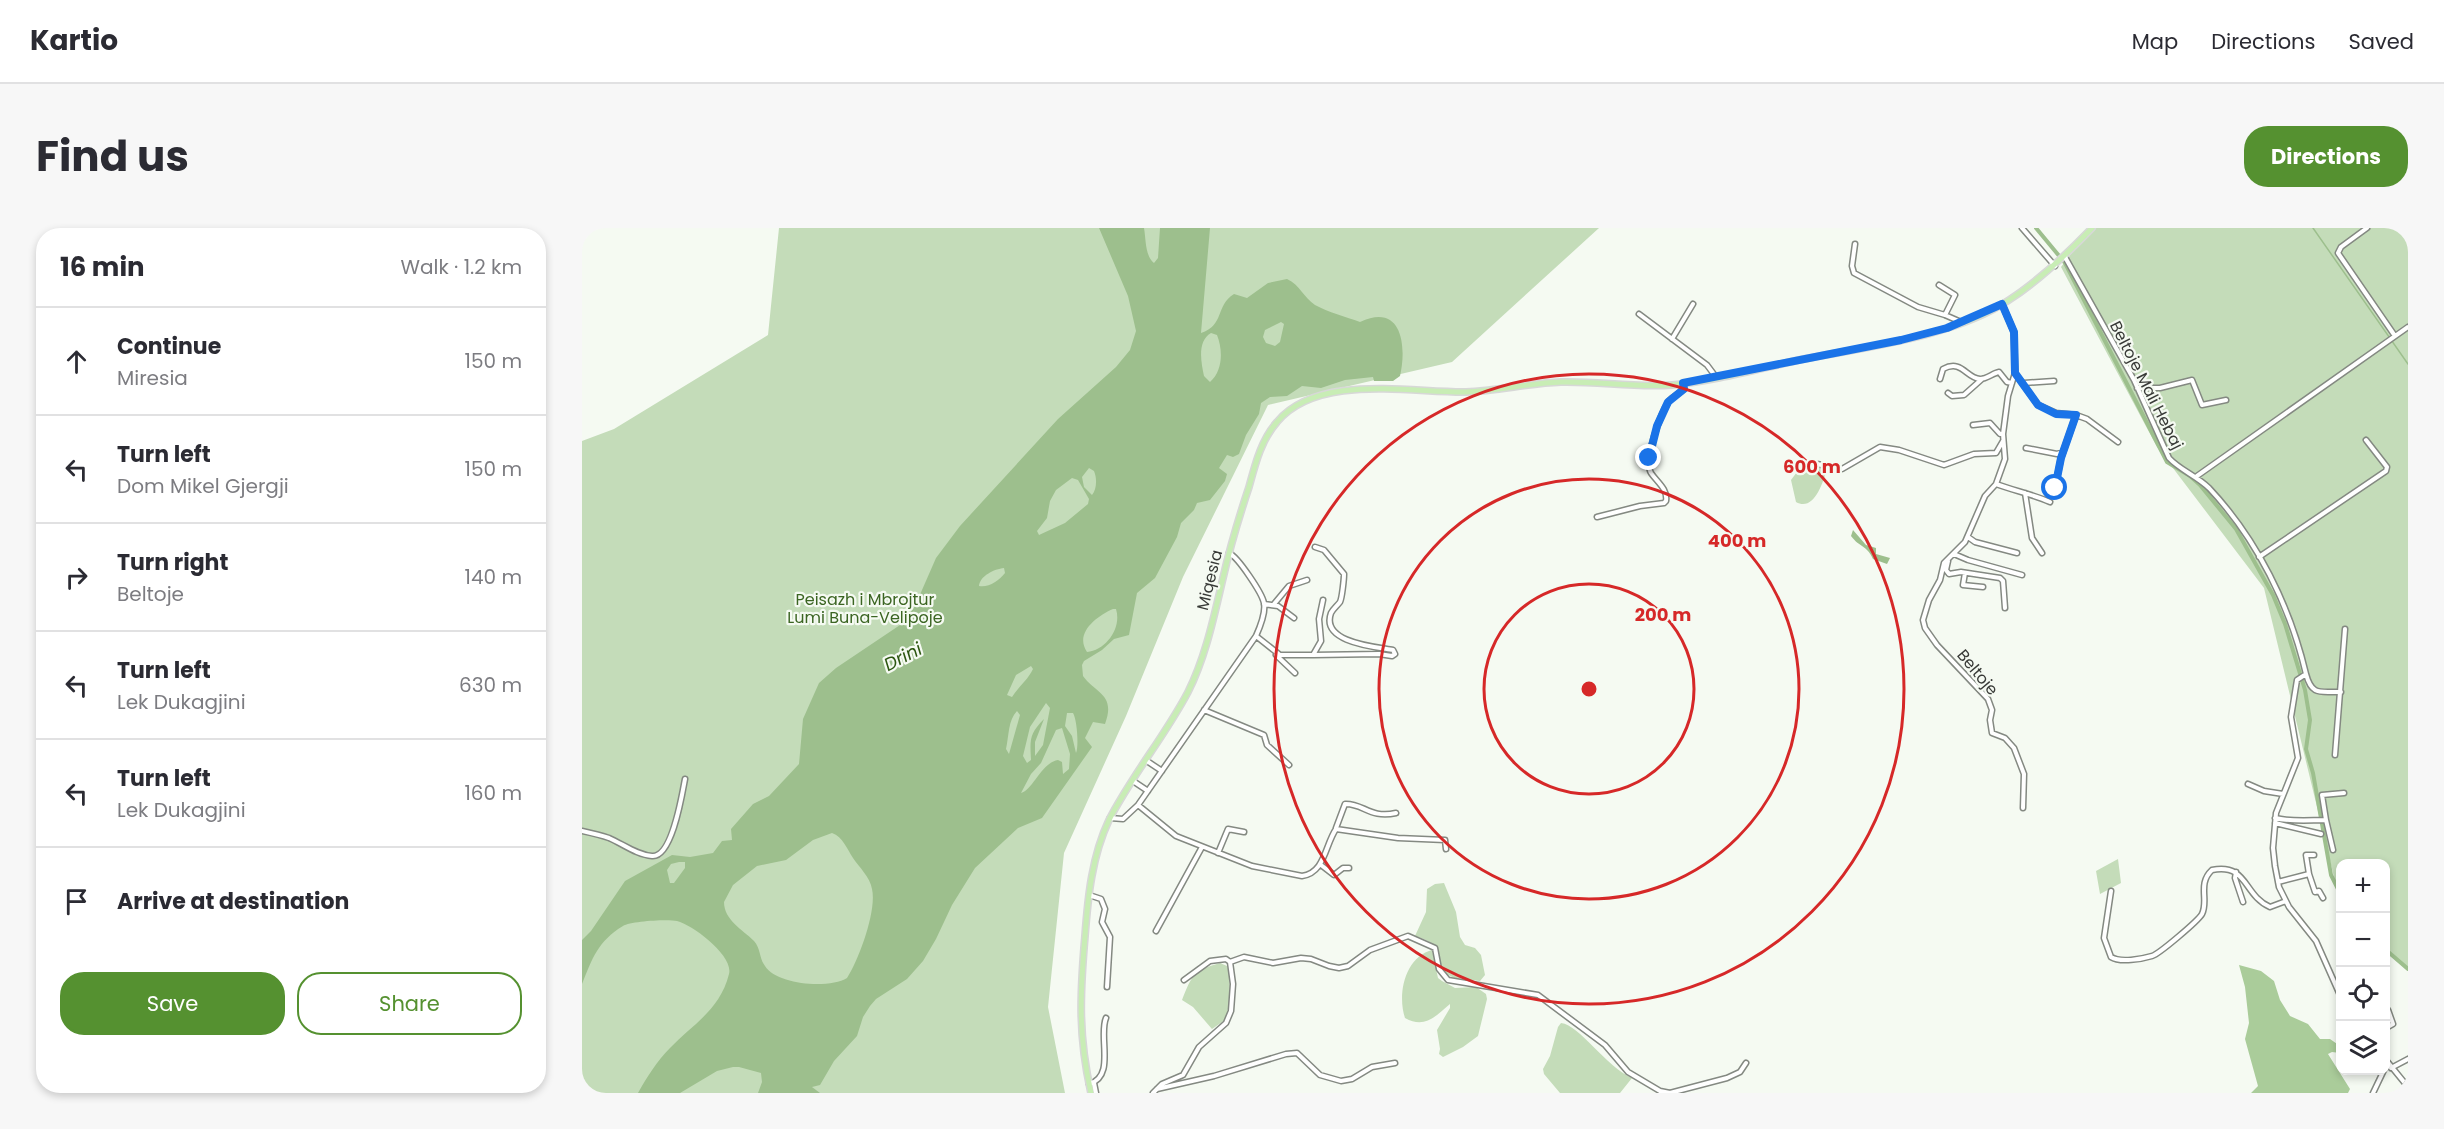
<!DOCTYPE html>
<meta charset="utf-8">
<style>
:root{--surface:#fff;--page:#f7f7f7;--text:#2b2b33;--muted:#7c7c81;--line:#e1e1e2;--accent:#559130}
body{margin:0;font-family:Poppins,sans-serif;background:var(--page);color:var(--text)}
.controls{position:absolute;right:18px;bottom:18px;display:grid;overflow:hidden;border-radius:12px;box-shadow:0 3px 9px #0003}
.controls button{width:54px;height:54px;display:grid;place-items:center;padding:0;border:0;border-bottom:2px solid var(--line);background:var(--surface);color:var(--text);font:30px sans-serif}
.stop{position:absolute;width:18px;height:18px;margin:-14px;border:4px solid #1a73e8;border-radius:50%;background:#fff}
.stop.end{background:#1a73e8;border-color:#fff;box-shadow:0 2px 6px #0008}
.list{margin:0;padding:0;list-style:none}
h2{display:flex;justify-content:space-between;align-items:center;height:78px;margin:0;padding:0 24px;font-size:26px}
h2 small{font-size:20px;font-weight:400;color:var(--muted)}
.list li{display:grid;grid-template-columns:39px 1fr auto;gap:18px;align-items:center;box-sizing:border-box;height:108px;padding:0 24px;border-top:2px solid var(--line)}
.list b{display:block;font-size:22px;white-space:nowrap}
.list p{margin:0;font-size:20px;white-space:nowrap;color:var(--muted)}
.list em{font-size:20px;font-style:normal;color:var(--muted)}
.actions{display:flex;gap:12px;padding:18px 24px}
.actions a{flex:1;padding:14px 0;border:2px solid var(--accent);border-radius:24px;text-align:center;font-size:21px;color:var(--accent)}
.actions .main{background:var(--accent);color:#fff}
.icon{flex:none;width:33px;height:33px;fill:none;stroke:currentColor;stroke-width:2;stroke-linecap:round;stroke-linejoin:round}
.map{position:relative;flex:none;width:1826px;height:865px;overflow:hidden;border-radius:24px}
header{display:flex;align-items:center;gap:36px;box-sizing:border-box;height:84px;padding:0 30px;background:var(--surface);border-bottom:2px solid var(--line)}
header strong{font-size:28px}
nav{display:flex;gap:33px;margin-inline-start:auto;font-size:21px}
.intro{display:flex;align-items:center;justify-content:space-between;box-sizing:border-box;height:144px;padding:0 36px}
h1{margin:0;font-size:42px}
.button{padding:15px 27px;border-radius:24px;background:var(--accent);color:#fff;font-size:21px;font-weight:700}
main{display:flex;gap:36px;padding:0 36px}
aside{flex:1;background:var(--surface);border-radius:24px;box-shadow:0 3px 9px #0003}
.map>svg:first-child{display:block}
.green{fill:#c4dcb9}
.forest{fill:#aacc9a}
.water{fill:#9dbf8d;fill-rule:evenodd}
.lines{fill:none;stroke-linecap:round;stroke-linejoin:round}
.stream{stroke:#9dbf8d;stroke-width:1.5}
.canal{stroke:#9dbf8d;stroke-width:4}
.minor-casing{stroke:#848982;stroke-width:7}
.primary-casing{stroke:#d7d8d7;stroke-width:8}
.minor{stroke:#fff;stroke-width:4}
.primary{stroke:#c8edb5;stroke-width:5}
.route{stroke:#1a73e8;stroke-width:8}
.ring{fill:none;stroke:#d62828;stroke-width:3}
.labels{text-anchor:middle;stroke-width:4.5;stroke-linejoin:round;paint-order:stroke}
.street-label{font-size:16px;fill:#383a37;stroke:#f5faf2}
.park-label{font-size:16px;fill:#3b6522;stroke:#f5faf2}
.water-label{font-size:18px;font-style:italic;fill:#2c5610;stroke:#f5faf2}
.centre{fill:#d62828;stroke:#f5faf2;stroke-width:3}
.ring-label{font-size:18px;text-anchor:middle;font-weight:bold;fill:#d62828;stroke:#f5faf2;stroke-width:4.5;stroke-linejoin:round;paint-order:stroke}
</style>
<header>
<strong>Kartio</strong>
<nav><a>Map</a><a>Directions</a><a>Saved</a></nav>
</header>
<div class="intro"><h1>Find us</h1><a class="button">Directions</a></div>
<main>
<aside>
<h2>16 min<small>Walk · 1.2 km</small></h2>
<ul class="list">
<li><svg class="icon" aria-label="ahead" viewBox="0 0 24 24"><path d="M12 20V5M6 11l6-6 6 6"/></svg><div><b>Continue</b><p>Miresia</p></div><em>150 m</em></li>
<li><svg class="icon" aria-label="left" viewBox="0 0 24 24"><path d="M17 20v-9H6M10 6l-5 5 5 5"/></svg><div><b>Turn left</b><p>Dom Mikel Gjergji</p></div><em>150 m</em></li>
<li><svg class="icon" aria-label="right" viewBox="0 0 24 24"><path d="M7 20v-9h11M14 6l5 5-5 5"/></svg><div><b>Turn right</b><p>Beltoje</p></div><em>140 m</em></li>
<li><svg class="icon" aria-label="left" viewBox="0 0 24 24"><path d="M17 20v-9H6M10 6l-5 5 5 5"/></svg><div><b>Turn left</b><p>Lek Dukagjini</p></div><em>630 m</em></li>
<li><svg class="icon" aria-label="left" viewBox="0 0 24 24"><path d="M17 20v-9H6M10 6l-5 5 5 5"/></svg><div><b>Turn left</b><p>Lek Dukagjini</p></div><em>160 m</em></li>
<li><svg class="icon" aria-label="arrive" viewBox="0 0 24 24"><path d="M6 21V4h12l-3 4 3 4H6"/></svg><div><b>Arrive at destination</b></div></li>
</ul>
<div class="actions"><a class="main">Save</a><a>Share</a></div>
</aside>
<div class="map">
<svg width="1826" height="865" viewBox="0 0 1826 865">
<rect width="100%" height="100%" fill="#f5faf2"/>
<path class="green" d="M197,0H1017L870,134L686,177L601,349L544,488L482,625L466,779L483,865H0V213L32,201L186,107Z
M1509,0H1826V743L1804,724V636H1758V674L1682,360L1575,219L1479,39Z
M1227,234H1238L1244,243C1241,256 1231,284 1214,274L1209,252L1215,244L1212,241L1217,236Z
M1536,631L1539,655L1518,666L1514,643Z
M862,655L874,684L878,709L883,717L893,720L899,727L903,747L898,753L872,750L863,745C851,722 864,718 833,708L844,684L845,661L853,656Z
M850,722L856,750L860,753L873,760L894,759L904,766L905,771L896,808L881,819L861,829L857,826L858,821L855,802L868,780V776C854,788 843,801 823,790C815,766 823,729 850,722Z
M638,735L645,738C650,748 648,781 643,792L630,801L611,779L600,772C610,747 611,743 638,735Z
M979,795C998,797 1024,839 1050,850L1038,865H978L962,846L961,841L968,828L976,799Z"/>
<path class="forest" d="M1657,737L1679,743L1692,753L1698,772L1708,788L1726,796L1738,811H1748L1758,818V825L1750,824L1746,826L1768,861L1766,865H1669L1676,858L1663,811L1667,795L1663,759Z"/>
<path class="water" d="M517,0H562C564,11 563,28 572,35L576,30L578,0H628L619,105C643,97 633,78 652,66L665,70L686,55L705,51C718,57 722,70 733,77C746,84 764,89 778,94C820,74 825,118 818,148L811,153H792L791,149L763,152L739,160L720,158L705,168L688,169L679,175L677,186L664,207L657,226L651,229L645,227L637,240L645,246L643,253L628,272L615,275L612,282L599,295L595,309L573,350L555,365L547,407L532,411L520,422L502,433L500,437L501,448C514,466 534,466 523,496L511,494L503,510L510,519L460,590L436,600L393,640L370,677L354,711L341,733L325,751L294,771L288,778L281,789L275,808L252,833L238,857L230,859L238,865H176L180,854L179,845L157,839H151L135,843L98,865H56C65,849 75,833 88,820C111,796 138,782 147,746C152,728 111,697 95,693C86,691 49,693 41,698C16,713 10,731 0,756V712L9,703L43,653L90,627L108,629L131,625L140,613L150,612L149,601L171,576L187,568L217,536L221,491L237,455L254,440L321,395L333,378L354,330L378,298L476,191L534,139L548,122L554,103L546,68ZM699,94L702,96L698,114L693,118L684,115L681,109L683,102ZM629,105L635,107C641,122 641,143 628,154L622,148C619,134 615,113 629,105ZM507,240L512,243C515,250 515,261 510,267L502,259L500,249ZM490,250L496,252L507,271L506,276L483,295L457,307L455,303L465,290L468,273L474,262ZM422,340L423,345C417,353 406,360 397,358C398,348 412,341 422,340ZM531,381H534C540,400 524,422 505,424C492,405 515,388 531,381ZM449,438L451,441C445,453 437,458 430,469L425,467L434,447ZM464,475L468,480L461,517L453,528V514L462,491C447,506 448,512 449,532L445,535L441,528L448,499ZM435,483L438,487L427,526L424,521C427,508 426,492 435,483ZM485,485H491C495,491 497,519 494,525L490,508L483,498ZM480,500L488,526L487,541L481,546L480,534L476,532C459,535 451,562 439,565L449,546L459,535L474,502ZM250,605C261,609 265,621 271,630C277,639 288,649 290,661C295,682 277,732 265,750C247,761 195,757 183,738C177,730 179,721 172,713C160,701 142,692 142,674L151,657L175,638L204,632L231,612ZM97,634H103V640L92,655H88L85,642L89,636Z
M1271,302L1284,317L1294,320V326L1308,330L1305,336L1291,331C1285,317 1278,320 1269,308Z"/>
<g class="lines">
<path class="stream" d="M1731,0L1826,136"/>
<path class="canal" d="M1454,0L1483,35L1585,234L1608,248L1618,257L1654,301L1691,367L1703,396L1723,462L1728,492L1724,521L1731,545L1749,647L1758,665
M1804,722L1826,741"/>
<defs>
<path id="minor" d="M1440,0L1473,38
M1785,0L1759,19L1756,25L1813,108
M1273,16L1270,38L1272,45L1336,79L1363,87L1379,94
M1483,29L1552,152L1587,230C1598,242 1615,248 1627,260C1675,311 1708,378 1724,446L1715,452L1709,489L1716,530L1694,585L1691,620L1693,638L1697,659L1707,679L1734,713L1758,767
M1357,57L1373,67L1363,87
M1420,76L1432,104L1433,145L1426,168L1421,206
M1057,86L1125,137L1134,149
M1090,111L1111,76
M1433,145L1456,177L1474,185L1494,187L1505,191L1536,214
M1358,151L1361,141C1380,131 1384,150 1398,151C1405,151 1411,145 1417,144L1425,154L1430,155
M1442,155L1472,153
M1555,160H1578L1610,152L1620,177L1644,172
M1366,165L1370,168L1382,167L1400,151
M1391,197L1408,195L1418,206H1421L1423,231L1414,256L1403,268L1383,314L1362,335L1358,352L1347,372L1341,392L1343,400L1355,417L1406,471L1410,482L1408,492L1410,505L1423,510L1432,520L1442,546L1441,580
M1444,220L1475,226L1481,224
M1235,236L1260,241L1298,219L1317,222L1362,237L1392,226L1414,225L1421,213
M1615,248L1826,99
M1414,256C1433,263 1450,266 1468,274
M1473,260L1479,230L1494,187
M1443,265L1450,310L1460,325
M1015,289L1058,278L1082,275L1084,273C1086,261 1075,254 1069,245C1061,232 1079,185 1087,173C1091,168 1097,166 1102,161L1101,156
M1386,309L1393,314L1435,325
M647,325C656,329 680,365 682,375C684,385 678,399 674,408L556,577L594,608L670,638L720,648C743,645 743,617 754,601L816,610L863,612L864,621
M1372,326L1386,332L1440,347
M1677,329L1804,243L1805,239L1784,212
M1366,333L1364,342L1367,346L1379,344L1418,350L1421,353L1423,380
M1383,345L1381,357L1401,359
M682,376L696,378L712,390
M692,376L707,358L725,352
M674,408L698,427H731L739,413L737,391L741,372
M694,427L713,445
M731,427L797,426L810,428L813,426L811,422C795,419 738,415 749,385C751,381 755,378 758,374C760,370 762,351 762,346L742,322L733,319
M1724,446C1730,469 1739,463 1759,464
M622,482L682,507L685,517L707,537
M1753,527L1763,401
M565,533L580,543
M551,553L566,563
M1666,556L1682,563L1701,566
M528,590L541,591L556,577
M1693,590C1709,594 1728,592 1744,592L1751,622
M1744,592L1740,567L1762,565
M1693,595L1739,606
M754,600L763,576C781,575 788,591 814,585
M0,603C9,605 18,607 27,610C41,616 55,627 70,628C90,630 100,567 103,551
M636,625L646,601L662,604
M1732,627H1724L1727,646L1733,664L1737,663L1741,670
M739,637L752,647L761,640H767
M1654,644L1653,650L1661,674
M1696,654L1727,646
M1529,663L1522,710L1529,729C1538,735 1560,731 1570,728C1577,726 1616,693 1620,686C1627,672 1615,656 1630,642C1666,635 1661,667 1688,679L1704,673
M507,667L519,671L523,681L520,694L528,709L525,759
M574,703L620,619
M648,734L662,729L691,735L719,730L729,731L747,738L757,740L766,738L788,722L826,708L853,720L857,741L866,752L956,767L1023,817L1046,844L1078,863L1088,865L1145,850L1158,844L1164,835
M1804,800L1811,796L1806,782
M1804,832L1826,859
M1809,840L1826,831
M512,855L514,865
M507,856C534,849 516,808 524,790
M575,861L632,848L704,826L715,825L738,847L759,853L770,851L790,839L813,835
M571,865L580,856L601,847L617,819L644,795L649,783L651,756L648,734L644,731L628,733L602,752
M1791,865L1802,842"/>
<path id="primary" d="M509,865C496,807 498,766 503,708C506,668 510,628 527,592C550,547 583,508 606,464C624,428 632,388 641,350C648,319 657,289 667,259C673,237 679,212 695,194C736,145 829,165 884,164C916,163 947,155 979,154C1016,153 1053,160 1090,157C1134,153 1179,140 1222,131C1284,119 1374,108 1427,72C1458,52 1484,27 1510,0"/>
</defs>
<use href="#minor" class="minor-casing"/>
<use href="#primary" class="primary-casing"/>
<use href="#minor" class="minor"/>
<use href="#primary" class="primary"/>
</g>
<g class="lines">
<path class="route" d="M1067,230L1075,198L1086,174L1102,161L1101,155L1319,112L1365,100L1420,76L1432,104L1433,145L1456,177L1474,186L1494,187L1479,230L1473,260"/>
</g>
<g class="ring">
<circle cx="1007" cy="461" r="105"/>
<circle cx="1007" cy="461" r="210"/>
<circle cx="1007" cy="461" r="315"/>
</g>
<g class="labels">
<g class="street-label">
<text transform="translate(1565 157) rotate(63)" y="6">Beltoje Mali Hebaj</text>
<text transform="translate(627 352) rotate(-76)" y="6">Miqesia</text>
<text transform="translate(1396 444) rotate(50)" y="6">Beltoje</text>
</g>
<g class="park-label">
<text x="283" y="377">Peisazh i Mbrojtur<tspan x="283" dy="18">Lumi Buna-Velipoje</tspan></text>
</g>
<g class="water-label">
<text transform="translate(321 429) rotate(-27)" y="6">Drini</text>
</g>
</g>
<circle cx="1007" cy="461" r="9" class="centre"/>
<g class="ring-label">
<text x="1230" y="245">600 m</text>
<text x="1155" y="319">400 m</text>
<text x="1081" y="393">200 m</text>
</g>
</svg>
<div class="controls">
<button>+</button>
<button>−</button>
<button><svg class="icon" aria-label="locate" viewBox="0 0 24 24"><circle cx="12" cy="12" r="6"/><path d="M12 2v4M12 18v4M2 12h4M18 12h4"/></svg></button>
<button><svg class="icon" aria-label="layers" viewBox="0 0 24 24"><path d="M12 4l9 5-9 5-9-5zM3 14l9 5 9-5"/></svg></button>
</div>
<div class="stop" style="left:1473px;top:260px"></div>
<div class="stop end" style="left:1067px;top:230px"></div>
</div>
</main>
